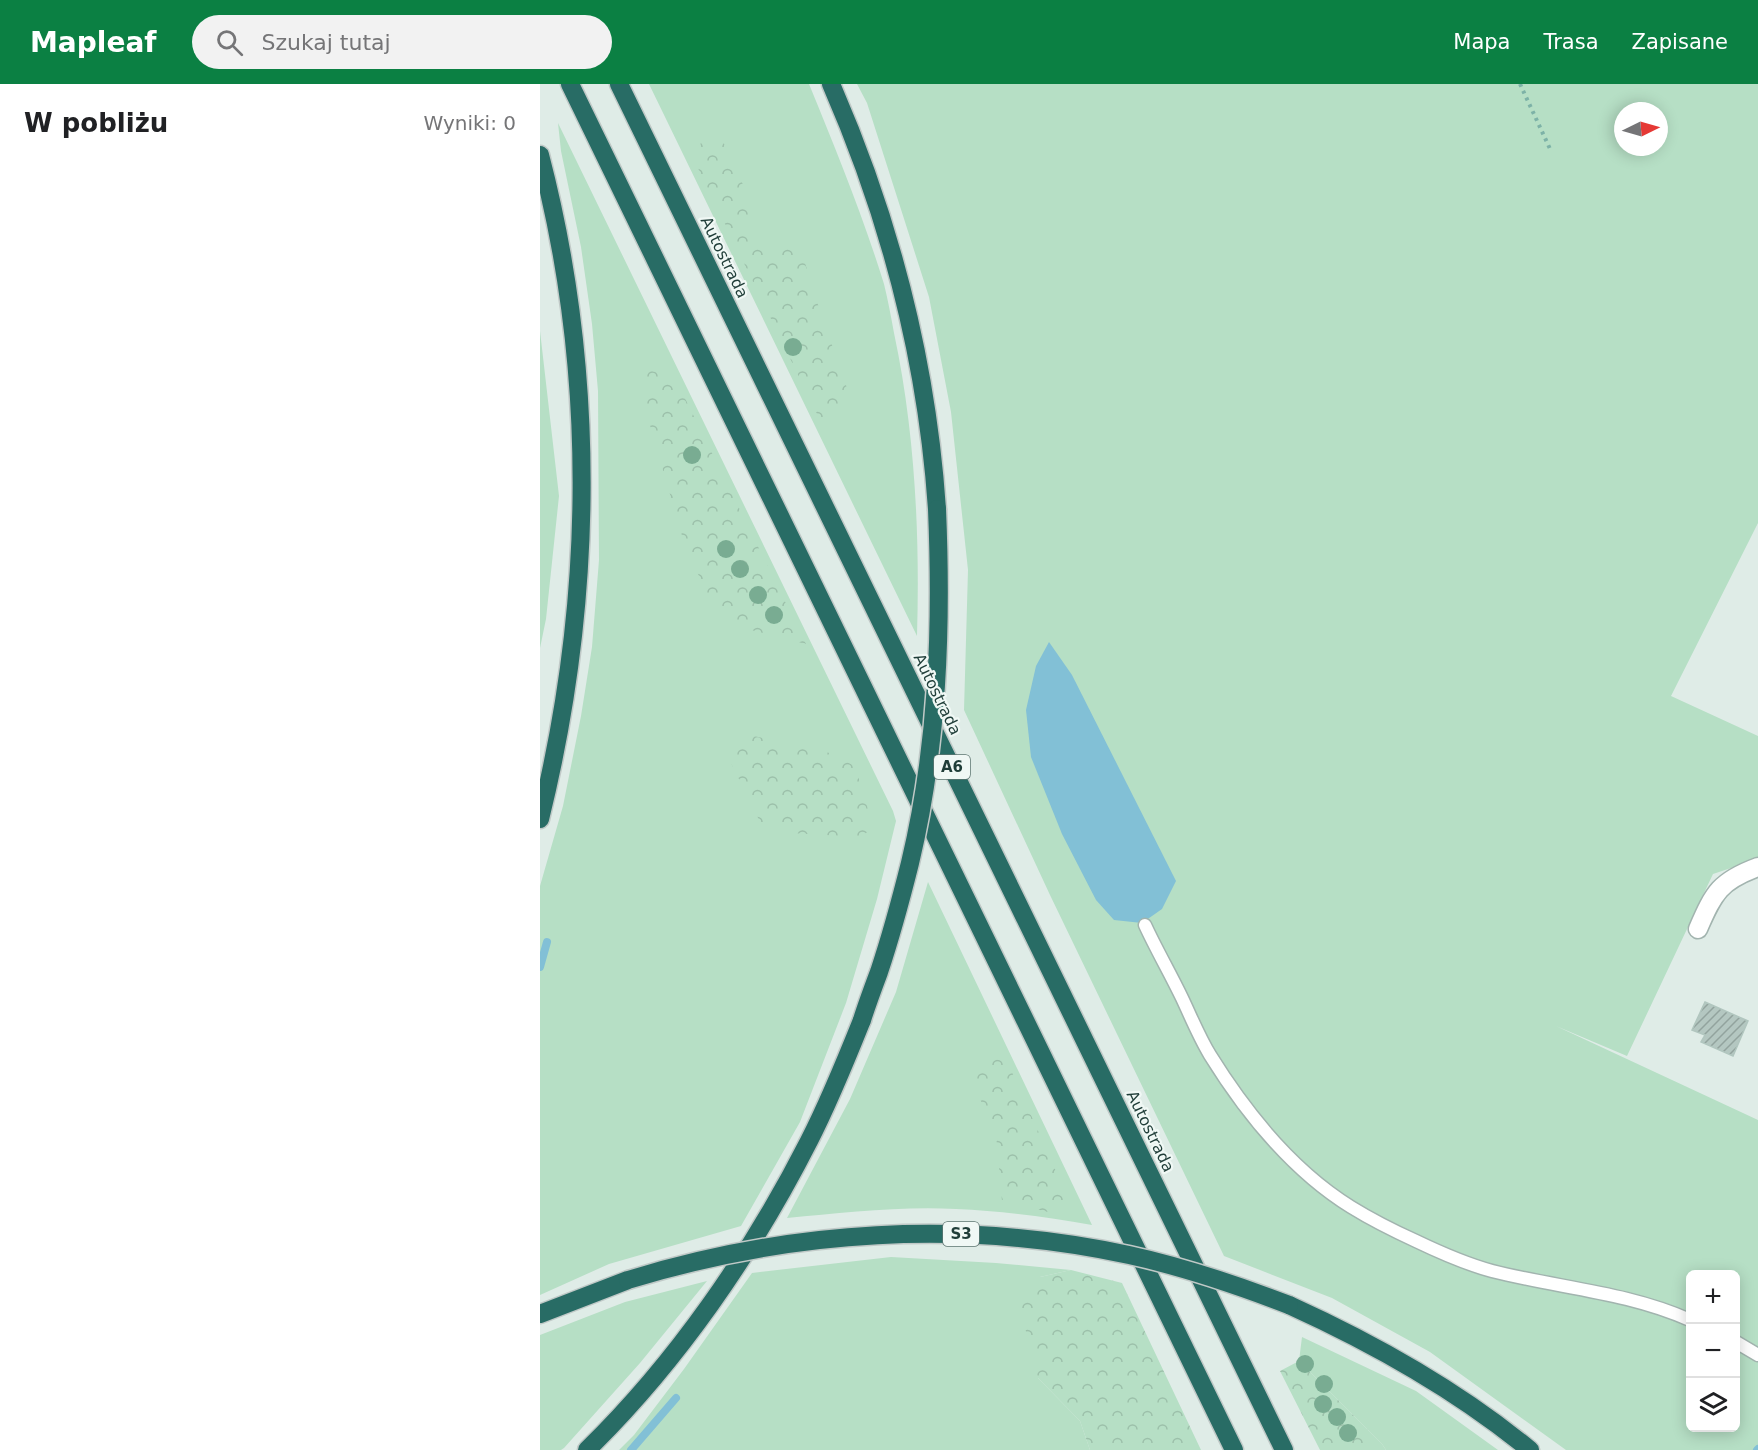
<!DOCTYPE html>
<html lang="pl">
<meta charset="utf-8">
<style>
:root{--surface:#fff;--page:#f2f2f2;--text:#202124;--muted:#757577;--line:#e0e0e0;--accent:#0b8043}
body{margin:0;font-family:"DejaVu Sans",sans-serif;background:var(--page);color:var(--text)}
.controls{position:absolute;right:18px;bottom:18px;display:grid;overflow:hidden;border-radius:9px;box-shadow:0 3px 15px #0003}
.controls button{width:54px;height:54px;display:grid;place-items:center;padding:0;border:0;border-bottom:2px solid var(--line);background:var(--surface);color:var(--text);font:30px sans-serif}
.compass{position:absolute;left:1074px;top:18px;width:54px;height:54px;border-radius:50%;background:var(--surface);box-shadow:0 3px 15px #0003;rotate:85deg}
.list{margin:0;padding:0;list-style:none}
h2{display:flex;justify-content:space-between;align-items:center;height:78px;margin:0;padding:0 24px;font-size:26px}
h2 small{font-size:20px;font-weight:400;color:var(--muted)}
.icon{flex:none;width:33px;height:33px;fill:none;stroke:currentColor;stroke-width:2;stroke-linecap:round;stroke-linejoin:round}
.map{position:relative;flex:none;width:1218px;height:1366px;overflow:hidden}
header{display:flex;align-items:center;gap:36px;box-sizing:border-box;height:84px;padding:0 30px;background:var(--accent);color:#fff}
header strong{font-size:28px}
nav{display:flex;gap:33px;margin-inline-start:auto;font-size:21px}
.search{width:420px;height:54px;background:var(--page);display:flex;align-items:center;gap:15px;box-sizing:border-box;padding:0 21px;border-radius:33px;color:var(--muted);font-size:22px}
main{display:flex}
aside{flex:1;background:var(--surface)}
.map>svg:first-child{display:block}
.green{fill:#b6dfc5;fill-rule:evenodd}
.forest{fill:url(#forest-crowns)}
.water{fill:#82c0d6}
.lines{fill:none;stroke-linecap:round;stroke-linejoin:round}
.stream{stroke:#82c0d6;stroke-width:8}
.building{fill:url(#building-hatch);stroke:#b1c6bf;stroke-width:1.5}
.lane-casing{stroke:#a2b4af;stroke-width:15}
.street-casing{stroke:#a2b4af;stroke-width:21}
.highway-casing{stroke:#c0c9c7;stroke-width:21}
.path{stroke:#7db2a7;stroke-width:4;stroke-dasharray:3 4.5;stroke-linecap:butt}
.lane{stroke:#fff;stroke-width:12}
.street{stroke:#fff;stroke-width:18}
.highway{stroke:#286c65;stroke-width:18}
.highway-bridge-casing{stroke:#c0c9c7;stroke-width:21;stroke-linecap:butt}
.highway-bridge{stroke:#286c65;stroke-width:18}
.tree{fill:#79ac92}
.labels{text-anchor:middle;stroke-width:4.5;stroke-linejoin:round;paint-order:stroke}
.shield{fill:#f0f8f5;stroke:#5e7571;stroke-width:1.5}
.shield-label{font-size:15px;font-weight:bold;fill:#1f3d38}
.street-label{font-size:16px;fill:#1f3d38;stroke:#f0f8f5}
</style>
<header>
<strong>Mapleaf</strong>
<div class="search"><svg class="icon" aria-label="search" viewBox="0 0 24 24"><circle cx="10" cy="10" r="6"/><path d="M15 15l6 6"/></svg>Szukaj tutaj</div>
<nav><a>Mapa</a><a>Trasa</a><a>Zapisane</a></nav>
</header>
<main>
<aside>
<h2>W pobliżu<small>Wyniki: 0</small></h2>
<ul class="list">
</ul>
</aside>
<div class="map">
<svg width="1218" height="1366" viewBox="0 0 1218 1366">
<defs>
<pattern id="forest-crowns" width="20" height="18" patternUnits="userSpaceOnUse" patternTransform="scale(1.5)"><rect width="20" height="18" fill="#b6dfc5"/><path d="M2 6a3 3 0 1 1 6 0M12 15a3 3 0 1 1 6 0" fill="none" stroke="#9cc0aa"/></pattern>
<pattern id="building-hatch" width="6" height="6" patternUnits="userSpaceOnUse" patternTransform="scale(1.5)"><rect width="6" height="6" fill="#b4c7c1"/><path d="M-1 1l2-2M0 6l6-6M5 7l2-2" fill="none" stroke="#92a39e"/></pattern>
</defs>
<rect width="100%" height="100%" fill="#dfece7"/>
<path class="green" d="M109,0H269C296,66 323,132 344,200C348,216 351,233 354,249C375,347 380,451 377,552Z
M317,0H1218V439L1131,612L1218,652V775L1173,790L1087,972L1016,942L1218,1036V1366H1026L890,1268L792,1214L684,1172L510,811L424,626L428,486L411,328L389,213L327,19ZM1083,27H1119V63H1083ZM1150,1190H1196V1344H1150Z
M18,39L353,727L356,737L337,815L306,919L260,1038L201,1142L69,1180L0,1211V802L23,722L41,632L52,563L59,476L58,307L52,240L41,163L21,67Z
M0,247L19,412L6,535L0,564Z
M388,798L552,1141C507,1133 462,1127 416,1125C360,1122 302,1129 247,1134L310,1015L356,908Z
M351,1173L456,1179L531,1186L500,1193L498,1294L540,1337L550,1366H79L94,1351L144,1285L212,1189Z
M167,1197L100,1279L24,1364L21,1366H0V1251L85,1218Z
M762,1253L876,1307L958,1366H846L842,1360L759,1277Z"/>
<path class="forest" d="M180,51L212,120L208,156L261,166L279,224L307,304L298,333L279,334L156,80L161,58Z
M102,285L134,292L266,560L211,546L172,520L145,462L105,324Z
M209,651L287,668L315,682L334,745L318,753L251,749L223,744L190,677Z
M440,973L467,977L530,1119L508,1128L462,1117L456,1050L430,993Z
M531,1186L582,1199L661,1366H550L540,1337L498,1294L487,1253L478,1206L500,1193Z
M759,1277L842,1360L846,1366H780L740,1287Z"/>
<path class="water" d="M509,558L532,591L636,797L622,825L602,839L574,836L556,816L522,750L491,673L486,626L496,582Z"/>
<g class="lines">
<path class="stream" d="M0,883L7,858
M91,1366L136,1314
M1217,1366L1218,1365"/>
</g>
<path class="building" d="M1165,918L1208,937L1193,972L1161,958L1165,951L1152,946Z"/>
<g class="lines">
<defs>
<path id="lane" d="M605,841C616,865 630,889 642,914C651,933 659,953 670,971C706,1029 753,1087 811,1123C832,1136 854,1147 876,1157C901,1169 926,1180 952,1187C1019,1204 1087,1208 1150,1236
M1196,1258L1218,1271"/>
<path id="street" d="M1158,845C1174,808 1180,797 1218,783"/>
<path id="highway" d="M30,0L694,1366
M79,0L744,1366
M291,0C350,135 387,278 397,425
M0,71C57,289 54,517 0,735
M749,1221C835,1260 917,1306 990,1366
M0,1230L88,1196
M47,1366C137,1278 212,1169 269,1057C289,1018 306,976 322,936"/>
</defs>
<use href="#lane" class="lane-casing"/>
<use href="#street" class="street-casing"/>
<use href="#highway" class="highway-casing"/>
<path class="path" d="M980,0L1011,67"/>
<use href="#lane" class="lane"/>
<use href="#street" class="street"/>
<use href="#highway" class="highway"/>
<defs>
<path id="highway-bridge" d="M322,936C327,920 333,904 339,888C351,852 361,815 370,779C398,662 402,544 397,425
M88,1196C251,1146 422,1135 589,1171C644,1183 697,1201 749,1221"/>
</defs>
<use href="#highway-bridge" class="highway-bridge-casing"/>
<use href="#highway-bridge" class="highway-bridge"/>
</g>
<g class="tree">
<circle cx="253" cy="263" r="9"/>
<circle cx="152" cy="371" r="9"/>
<circle cx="186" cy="465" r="9"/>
<circle cx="200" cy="485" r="9"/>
<circle cx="218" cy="511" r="9"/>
<circle cx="234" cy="531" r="9"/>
<circle cx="765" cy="1280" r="9"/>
<circle cx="784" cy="1300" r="9"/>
<circle cx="783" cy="1320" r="9"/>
<circle cx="797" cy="1333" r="9"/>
<circle cx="808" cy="1349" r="9"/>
</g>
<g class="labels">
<g class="shield">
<rect x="394" y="671" width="36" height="24" rx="4.5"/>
<rect x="403" y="1138" width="36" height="24" rx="4.5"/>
</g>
<g class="shield-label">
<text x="412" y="688">A6</text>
<text x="421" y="1155">S3</text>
</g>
<g class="street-label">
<text transform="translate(185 173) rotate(64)" y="6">Autostrada</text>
<text transform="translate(398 610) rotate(64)" y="6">Autostrada</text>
<text transform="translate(611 1047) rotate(64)" y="6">Autostrada</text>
</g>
</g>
</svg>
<div class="controls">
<button>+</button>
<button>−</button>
<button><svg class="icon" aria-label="layers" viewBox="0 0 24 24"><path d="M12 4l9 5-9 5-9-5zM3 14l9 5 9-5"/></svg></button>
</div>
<svg class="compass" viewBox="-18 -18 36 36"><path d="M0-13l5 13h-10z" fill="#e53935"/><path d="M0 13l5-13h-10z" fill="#757577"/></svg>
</div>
</main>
